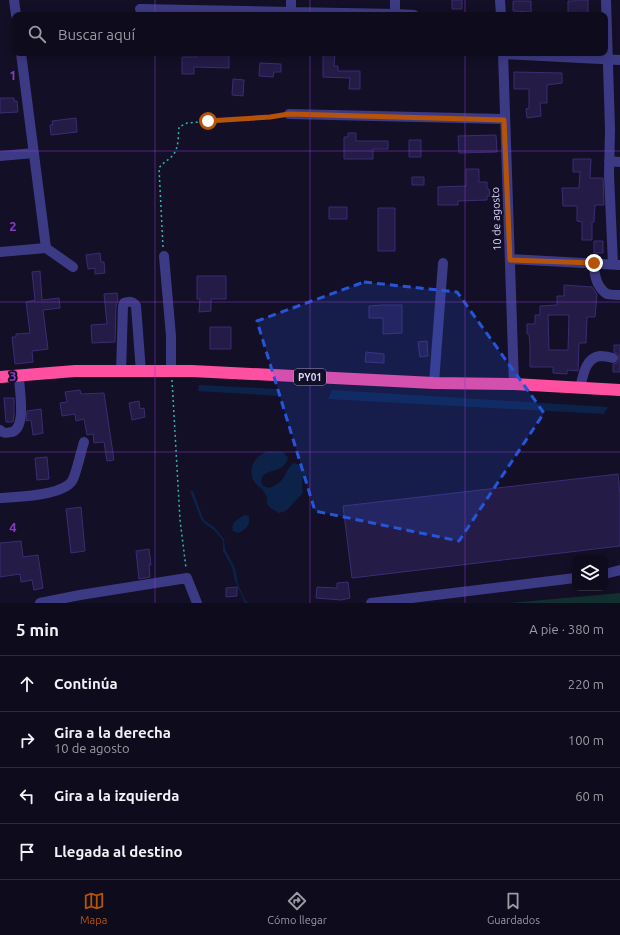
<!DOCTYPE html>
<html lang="es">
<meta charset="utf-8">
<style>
:root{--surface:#0e0b1c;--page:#1c1929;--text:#f1f3f6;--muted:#9b9ba3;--line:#2e2b3b;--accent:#b45309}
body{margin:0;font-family:Ubuntu,sans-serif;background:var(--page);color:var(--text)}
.controls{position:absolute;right:12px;bottom:12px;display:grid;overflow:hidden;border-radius:8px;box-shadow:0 2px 10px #0003}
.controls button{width:36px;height:36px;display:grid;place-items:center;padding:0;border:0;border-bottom:1px solid var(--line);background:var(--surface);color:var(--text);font:20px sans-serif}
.stop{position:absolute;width:12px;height:12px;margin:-9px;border:3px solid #b45309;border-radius:50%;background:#fff}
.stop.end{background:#b45309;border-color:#fff;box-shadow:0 1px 4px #0008}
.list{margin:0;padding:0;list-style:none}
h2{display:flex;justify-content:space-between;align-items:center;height:52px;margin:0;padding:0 16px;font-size:17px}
h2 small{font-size:13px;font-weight:400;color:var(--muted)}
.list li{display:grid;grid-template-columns:26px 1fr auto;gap:12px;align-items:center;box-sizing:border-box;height:56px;padding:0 16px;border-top:1px solid var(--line)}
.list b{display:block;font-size:15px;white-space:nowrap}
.list p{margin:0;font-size:13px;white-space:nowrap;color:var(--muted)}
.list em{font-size:13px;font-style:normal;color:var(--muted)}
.icon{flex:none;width:22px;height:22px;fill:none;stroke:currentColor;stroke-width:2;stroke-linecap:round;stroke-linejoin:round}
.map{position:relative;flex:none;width:620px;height:603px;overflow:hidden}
.search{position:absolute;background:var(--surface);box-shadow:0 2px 10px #0003;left:12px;right:12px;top:12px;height:44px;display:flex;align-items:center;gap:10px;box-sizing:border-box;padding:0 14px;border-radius:8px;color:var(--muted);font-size:15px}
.sheet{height:276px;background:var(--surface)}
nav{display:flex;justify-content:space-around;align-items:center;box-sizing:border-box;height:56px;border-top:1px solid var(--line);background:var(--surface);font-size:11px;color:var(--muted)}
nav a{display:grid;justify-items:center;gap:2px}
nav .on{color:var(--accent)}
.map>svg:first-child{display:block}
.green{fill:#12302f}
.water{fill:#0c2248}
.building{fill:#241b47;stroke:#3b2d73;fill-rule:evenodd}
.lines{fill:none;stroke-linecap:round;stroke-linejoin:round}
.path{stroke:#2fb8b0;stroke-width:1.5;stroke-dasharray:2 3;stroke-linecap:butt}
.minor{stroke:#3d3a85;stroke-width:10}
.highway{stroke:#ff4fa3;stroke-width:12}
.route{stroke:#b45309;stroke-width:5}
.marked{fill:#2655da;fill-opacity:0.2;stroke:#2655da;stroke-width:3;stroke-dasharray:8 5;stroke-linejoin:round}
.grid{fill:none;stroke:#843dc5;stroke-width:1;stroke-opacity:0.55}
.labels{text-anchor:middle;stroke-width:4;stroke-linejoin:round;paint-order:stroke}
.shield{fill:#130f26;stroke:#9e99be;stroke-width:1}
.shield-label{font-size:10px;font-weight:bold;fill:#d9d4ff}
.street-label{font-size:11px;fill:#d9d4ff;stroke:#130f26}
.grid-label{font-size:13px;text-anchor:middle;font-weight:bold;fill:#843dc5;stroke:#130f26;stroke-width:4;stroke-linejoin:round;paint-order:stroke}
</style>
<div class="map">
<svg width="620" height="603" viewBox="0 0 620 603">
<rect width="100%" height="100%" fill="#130f26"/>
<path class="green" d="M620,593V603H510Z"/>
<path class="water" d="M199,385L279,389L280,396L198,391Z
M332,390L608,407L604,414L328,399Z
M270,451L283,452L288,458C283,476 264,466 261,481L263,486L269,488C287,481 282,475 293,463L302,465L305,472L302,481L303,493L286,511L279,513C272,509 265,506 267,498C266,495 264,492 262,489C260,487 257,486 255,483C246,469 255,454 270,451Z
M190,491H193L203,518L205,521L214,527L224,539L225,549L235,568L238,584L244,598L248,603H245L235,581L232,567L223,551V541L215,531L204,523L201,519Z
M244,515L249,516C251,525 245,530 238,533L233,531L232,527L234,522Z"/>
<path class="building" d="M452,0H462V9H452Z
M575,0H588V15H568V1H575Z
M513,1H531V12L513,11Z
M196,53L229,55V68L194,67V74H182V57H196Z
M323,53H335L334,66H338V71H360V89H349L350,78L323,77Z
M260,63L281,64V72H274L273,77L259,76Z
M514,72L562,73V83L547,85V103H540L541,116L527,118L526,109L529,108V89H514Z
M233,79L244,80L243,96L232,95Z
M0,98H14V101H17L18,112L0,113Z
M76,118L77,132L51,135L50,125H53L52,121Z
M348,133H356V141H388V149H373V159H344V137H348Z
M496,135L497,152L459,153L458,136Z
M409,140H421V157H409Z
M573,159H591L590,178H603L604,205H595L594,222H592V240H582V222L577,221V206H563L562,188H579L580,172H573Z
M466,169H479V182H487V189H489L490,196H487V200L458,201V205H438V187L466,186Z
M412,177H424V185H412Z
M329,207H347V219H329Z
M378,208H395V251H378Z
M594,241H603V253H594Z
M100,253L101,262H104L105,273L95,274V268L88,269L86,255Z
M40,271L42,300L59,298L60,308L43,310L48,349L32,351L33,362L15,364L12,337H16V334L30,333L26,302L35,300L32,272Z
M197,276H226V299H211V311L199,312L200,299H197Z
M564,285L592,287L597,294L595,317H587L586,343H579L578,371L567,370V374L553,373V367H530V346L529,334H527V324H535V315H540V306L557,305V296H564ZM548,315H569L568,350H549Z
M117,293L118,300L116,306L115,342L92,343L91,325L107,324L104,294Z
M383,305H402V333L383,334V318H369V306Z
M210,327H231V349H210Z
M427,341L428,356L420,357L418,342Z
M614,345H620V372H613V364L617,363L619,359L618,354L614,352Z
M366,352L384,354V363L365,362Z
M80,390L81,394L104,393L114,460L107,461L104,442L94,443L93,434L87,435L84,419L76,421L75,414L62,416L60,403L67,402L65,392Z
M4,398H14V415L13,422H6Z
M139,401L140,409L144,408L145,417L132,420L129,403Z
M41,409L43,433L33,435L31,420L26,421L27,411Z
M47,457L49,479L37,480L35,458Z
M618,474L620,495V546L352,578L343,506Z
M81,507L85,551L71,553L66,509Z
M21,541L23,557L38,555L43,588L34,590L32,580L21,582L20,574L0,577V543Z
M149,549L151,565H149L150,577L139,579L136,551Z
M348,582L350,598L341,600L316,598L317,587L337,588V583Z
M237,587V596L226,597V588Z"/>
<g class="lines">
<path class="path" d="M163,247L159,168C163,162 169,160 173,155C179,148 178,136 179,127L187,123L280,115
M172,380L180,520L186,568"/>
<path class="minor" d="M14,0L16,15
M291,0V12
M395,0V14
M500,0L501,15
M606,0L610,129L609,175L613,264
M140,9L395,14L414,15
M21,53L46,248
M503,53L514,384
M503,54L620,60
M289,114L504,119
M0,156L34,153
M609,161L620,162
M0,252L46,248L73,267
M164,256L171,336V372
M510,259L620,265
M594,263C594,275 596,287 607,294C611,295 616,295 620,295
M121,372L123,306L124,303C129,301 133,301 136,306L141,372
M434,383L443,263
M580,388C583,376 585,358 600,356C604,356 609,357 613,358
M0,430C4,434 7,433 12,432C27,427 19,389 19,376
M0,498C16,497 62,496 72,481C76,475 81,451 84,442
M605,574L620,570
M40,603L80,595L187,578L197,603
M371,603L575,578"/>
<path class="highway" d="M0,377L75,371H192L434,383L514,384L620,390"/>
</g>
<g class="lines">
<path class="route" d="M208,121L270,117L289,114L504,120L510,260L594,263"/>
</g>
<path class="marked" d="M364,282L457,292L544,413L459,541L315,511L257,321Z"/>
<path class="grid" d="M155,0V15M310,0V15M465,0V15M155,53V603M310,53V603M465,53V603M0,151H620M0,302H620M0,452H620"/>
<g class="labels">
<rect class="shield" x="294" y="369" width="32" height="16" rx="3"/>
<g class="shield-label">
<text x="310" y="381">PY01</text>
</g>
<g class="street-label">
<text transform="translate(496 219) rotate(-92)" y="4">10 de agosto</text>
</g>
</g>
<g class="grid-label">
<text x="13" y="80">1</text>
<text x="13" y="231">2</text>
<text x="13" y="381">3</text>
<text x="13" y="532">4</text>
</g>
</svg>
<div class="controls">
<button><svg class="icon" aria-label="layers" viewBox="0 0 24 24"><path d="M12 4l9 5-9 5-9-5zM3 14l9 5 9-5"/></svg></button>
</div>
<div class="stop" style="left:208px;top:121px"></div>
<div class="stop end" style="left:594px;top:263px"></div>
<div class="search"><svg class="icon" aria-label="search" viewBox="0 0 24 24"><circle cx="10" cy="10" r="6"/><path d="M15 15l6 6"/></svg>Buscar aquí</div>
</div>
<section class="sheet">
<h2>5 min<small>A pie · 380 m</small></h2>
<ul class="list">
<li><svg class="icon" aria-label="ahead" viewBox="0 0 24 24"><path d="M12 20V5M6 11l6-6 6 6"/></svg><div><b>Continúa</b></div><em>220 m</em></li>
<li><svg class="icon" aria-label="right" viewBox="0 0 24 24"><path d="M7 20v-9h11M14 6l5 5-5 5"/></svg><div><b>Gira a la derecha</b><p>10 de agosto</p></div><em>100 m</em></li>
<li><svg class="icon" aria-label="left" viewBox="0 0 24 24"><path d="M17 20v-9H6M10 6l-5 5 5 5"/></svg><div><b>Gira a la izquierda</b></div><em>60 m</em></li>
<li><svg class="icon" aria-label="arrive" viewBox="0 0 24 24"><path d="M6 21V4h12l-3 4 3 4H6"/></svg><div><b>Llegada al destino</b></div></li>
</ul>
</section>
<nav>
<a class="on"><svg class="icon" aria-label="map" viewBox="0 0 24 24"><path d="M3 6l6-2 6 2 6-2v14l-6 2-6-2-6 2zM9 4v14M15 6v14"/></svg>Mapa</a>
<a><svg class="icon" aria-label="directions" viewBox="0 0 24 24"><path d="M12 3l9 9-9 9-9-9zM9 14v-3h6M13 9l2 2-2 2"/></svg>Cómo llegar</a>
<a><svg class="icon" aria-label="saved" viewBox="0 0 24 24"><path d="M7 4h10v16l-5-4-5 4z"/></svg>Guardados</a>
</nav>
